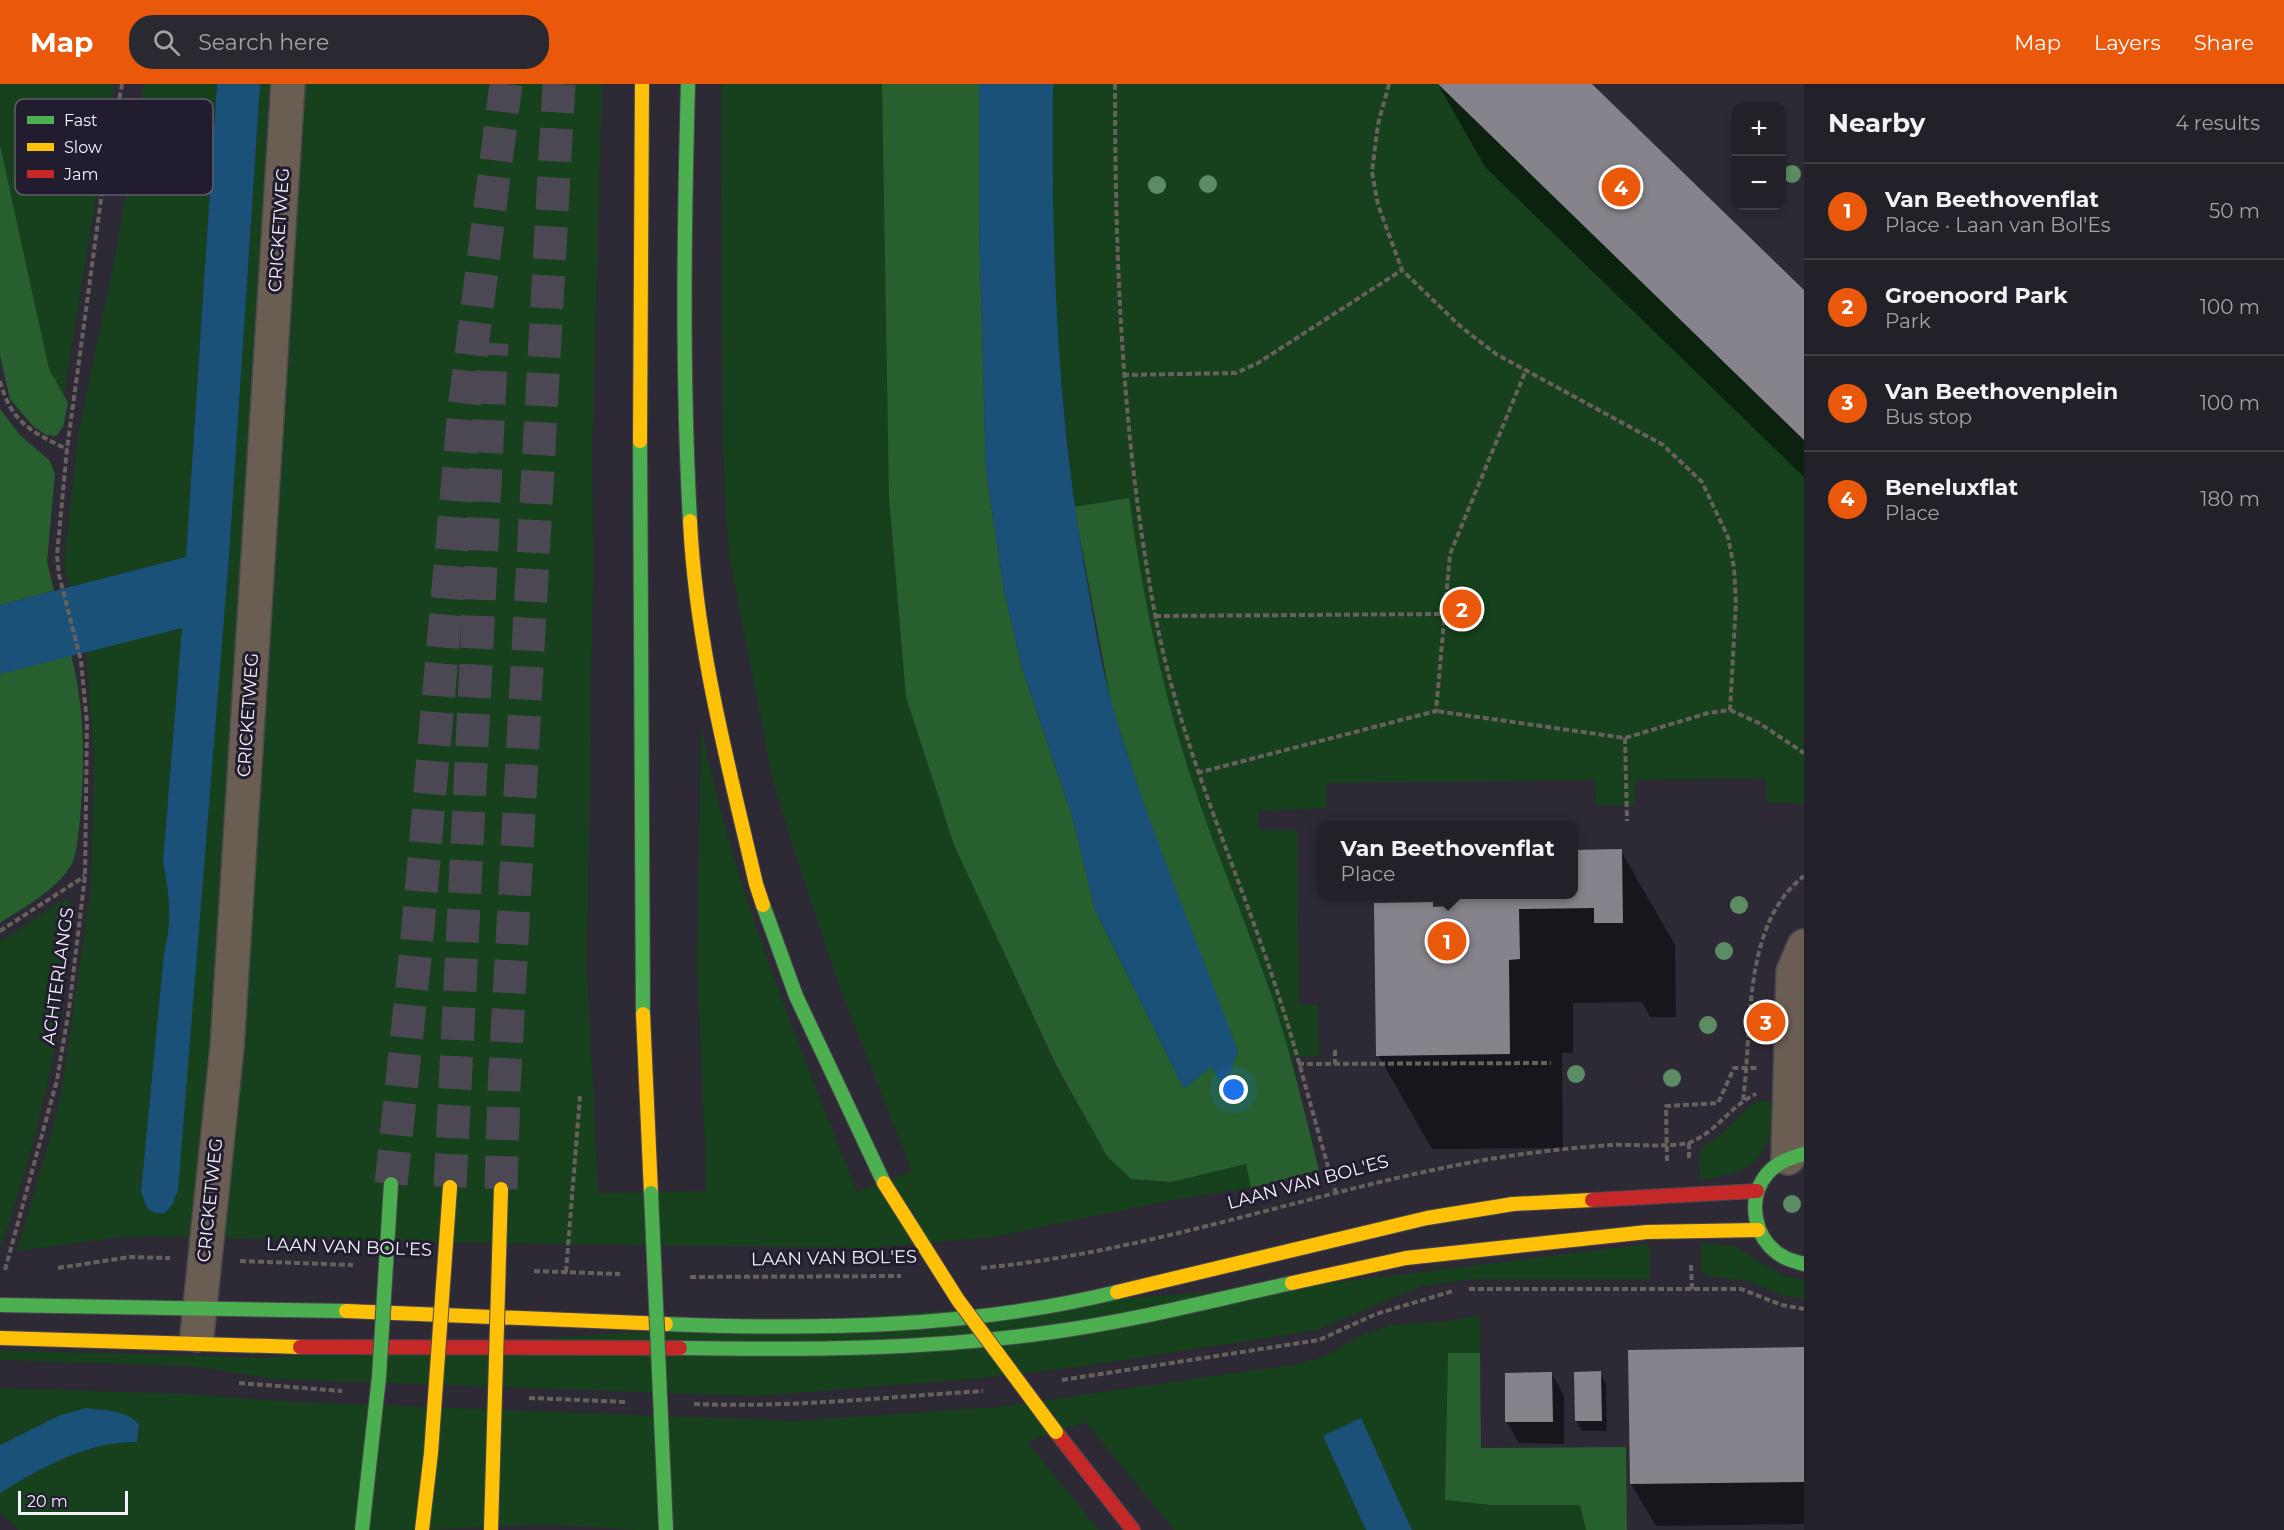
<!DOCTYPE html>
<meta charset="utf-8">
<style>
:root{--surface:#222028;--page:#2a2830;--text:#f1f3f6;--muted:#a2a3a8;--line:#3f3e45;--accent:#ea580c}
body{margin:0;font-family:Montserrat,sans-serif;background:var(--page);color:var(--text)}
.controls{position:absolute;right:18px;top:18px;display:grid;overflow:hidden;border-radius:12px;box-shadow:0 3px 9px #0003}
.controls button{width:54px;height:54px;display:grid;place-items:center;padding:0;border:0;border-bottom:2px solid var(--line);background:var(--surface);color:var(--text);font:30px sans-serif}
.scale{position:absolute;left:18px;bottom:15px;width:110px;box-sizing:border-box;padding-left:6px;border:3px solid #f4f1fd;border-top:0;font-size:16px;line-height:21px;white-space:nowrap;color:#f4f1fd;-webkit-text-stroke:4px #221d2e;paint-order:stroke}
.you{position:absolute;left:1234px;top:1006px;width:21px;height:21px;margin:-15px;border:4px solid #fff;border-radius:50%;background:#1a73e8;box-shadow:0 0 0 9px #1a73e833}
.badge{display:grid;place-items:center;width:39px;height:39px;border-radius:50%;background:var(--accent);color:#fff;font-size:20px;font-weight:700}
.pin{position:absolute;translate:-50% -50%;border:3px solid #fff;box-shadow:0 2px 6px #0006}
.popup{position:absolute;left:1317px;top:737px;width:261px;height:78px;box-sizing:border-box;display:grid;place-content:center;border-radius:12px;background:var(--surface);filter:drop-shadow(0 2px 4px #0005);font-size:20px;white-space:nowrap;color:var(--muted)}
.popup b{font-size:22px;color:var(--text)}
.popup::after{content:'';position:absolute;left:50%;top:100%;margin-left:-12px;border:12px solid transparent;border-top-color:var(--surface)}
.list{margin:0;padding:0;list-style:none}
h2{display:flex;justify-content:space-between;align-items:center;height:78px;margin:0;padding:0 24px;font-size:26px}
h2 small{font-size:20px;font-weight:400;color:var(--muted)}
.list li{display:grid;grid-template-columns:39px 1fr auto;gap:18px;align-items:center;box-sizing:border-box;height:96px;padding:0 24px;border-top:2px solid var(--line)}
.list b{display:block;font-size:22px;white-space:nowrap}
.list p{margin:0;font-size:20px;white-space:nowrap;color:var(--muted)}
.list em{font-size:20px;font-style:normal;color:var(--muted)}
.icon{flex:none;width:33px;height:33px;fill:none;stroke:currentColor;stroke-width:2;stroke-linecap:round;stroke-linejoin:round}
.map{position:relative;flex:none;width:1804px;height:1446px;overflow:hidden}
header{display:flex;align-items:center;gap:36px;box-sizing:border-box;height:84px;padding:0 30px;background:var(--accent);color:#fff}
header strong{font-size:28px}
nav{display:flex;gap:33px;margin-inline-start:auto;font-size:21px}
.search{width:420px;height:54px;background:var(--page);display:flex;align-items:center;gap:15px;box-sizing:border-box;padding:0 21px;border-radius:24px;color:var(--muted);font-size:22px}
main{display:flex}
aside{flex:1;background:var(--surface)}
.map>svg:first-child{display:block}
.green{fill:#16411c}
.forest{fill:#27602e}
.water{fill:#1a5178}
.shadow{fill:#0007}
.building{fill:#87838c}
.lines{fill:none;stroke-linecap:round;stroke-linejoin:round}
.highway-tunnel{stroke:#4b4853;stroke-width:33;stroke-dasharray:33 16;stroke-linecap:butt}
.street-casing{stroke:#4a4750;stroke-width:36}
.fast-casing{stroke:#4a4750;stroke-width:16}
.slow-casing{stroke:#4a4750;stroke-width:16}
.jam-casing{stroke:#4a4750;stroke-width:16}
.path{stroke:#68605d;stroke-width:4;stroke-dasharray:6 3;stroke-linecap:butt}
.street{stroke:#6a5d52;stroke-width:33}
.fast{stroke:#4caf50;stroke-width:14}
.slow{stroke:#ffc107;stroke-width:14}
.jam{stroke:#c62828;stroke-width:14}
.fast-bridge-casing{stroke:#4a4750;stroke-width:16;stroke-linecap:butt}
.slow-bridge-casing{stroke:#4a4750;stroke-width:16;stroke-linecap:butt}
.fast-bridge{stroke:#4caf50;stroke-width:14}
.slow-bridge{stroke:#ffc107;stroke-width:14}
.tree{fill:#5c8c63}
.labels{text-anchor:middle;stroke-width:6;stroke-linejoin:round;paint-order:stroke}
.street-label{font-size:18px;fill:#f4f1fd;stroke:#221d2e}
.key{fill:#221d2e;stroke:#615d6c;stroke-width:1.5}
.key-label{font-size:16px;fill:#f4f1fd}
</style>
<header>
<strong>Map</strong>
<div class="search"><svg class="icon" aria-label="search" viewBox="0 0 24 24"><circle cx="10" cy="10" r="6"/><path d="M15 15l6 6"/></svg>Search here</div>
<nav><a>Map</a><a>Layers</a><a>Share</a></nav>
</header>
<main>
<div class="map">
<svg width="1804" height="1446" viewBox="0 0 1804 1446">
<rect width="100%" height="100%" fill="#2d2a35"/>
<path class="green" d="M0,0H114L64,310L68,319L49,285L0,61Z
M144,0H217L186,473L70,503L64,481L78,352L118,157Z
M260,0H602L592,364L593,482L587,884L598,1109L707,1107L697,882L701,642C733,803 797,956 857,1108L912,1087L838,899L790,754L773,697L729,471L723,364L721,0H882L889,414L906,613L954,761L1055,981L1107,1072L1106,418L1074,423L1055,232L1052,116L1053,0H1438L1804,356V720L1767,718L1766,694L1635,696V721H1596L1595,696L1326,699V724L1259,727V746H1297L1299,920L1318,921L1319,972L1291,973L1319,1086L1251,1104L1173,1116L992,1153L871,1164L347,1157L147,1152L120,1153L17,1167L55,1037L64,992L91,804L94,676L86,566L182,543L163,777C169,812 173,834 164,869L141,1108L156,1129H165L172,1121L229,472Z
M66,814L72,820C68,912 50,1002 24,1090C16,1115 10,1140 0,1164V858Z
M1759,1017L1777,1018C1771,1073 1755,1089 1700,1096L1699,1076L1703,1062C1727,1052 1736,1028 1759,1017Z
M1701,1159L1734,1162L1781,1191L1804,1196V1215L1782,1211L1748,1197L1707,1192L1701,1186Z
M1649,1160L1650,1195H1474L1422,1202L1317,1246L1084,1282L982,1294L755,1312L276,1295L192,1282L0,1276V1266L264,1274L1315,1201Z
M1480,1231V1269L1448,1270L1445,1416L1491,1421H1580L1586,1446H1412L1361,1335L1323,1352L1366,1446H1174L1086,1338L1027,1358L1099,1446H639L546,1440L421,1446H19L0,1428V1409C41,1384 88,1357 137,1358L58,1332L0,1361V1304L185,1310L293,1318L794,1337L998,1323L1297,1280L1323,1273L1362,1251L1391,1241L1443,1238Z"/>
<path class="forest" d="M882,0H979V138L986,387L1004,506L1022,584L1072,732L1095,826L1184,1005L1211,983L1224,1001L1238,968L1148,734L1111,618L1074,423L1129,414C1142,510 1162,606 1192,697C1217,772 1249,845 1274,919C1292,974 1305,1030 1319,1086L1251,1104L1246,1080L1171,1098L1131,1095L1107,1072L1056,981L954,761L906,613L889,414Z
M0,61L49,285L68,319L63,343L56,352L46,351L33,342L10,315L0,271Z
M0,325L20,351L50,377L55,390L47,477L54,507L0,521Z
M71,571C86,627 85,688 79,745C77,757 77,771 71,781C57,806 24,823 0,839V590Z
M1448,1269H1480L1481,1364L1626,1363L1627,1446H1586L1580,1421H1491L1445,1416Z"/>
<path class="water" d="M217,0H260L229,472L178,1106L172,1121L165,1129H156L148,1125L141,1108L164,869C173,834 169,812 163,777L182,544L0,590V521L186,473Z
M979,0H1053C1051,169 1057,336 1088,503C1095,542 1101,582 1112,620C1146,739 1196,852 1238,968L1224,1002L1211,983L1184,1005L1095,826L1072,732L1022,584L1004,506L986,387L979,138Z
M86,1324C105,1327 127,1325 139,1341L137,1358C88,1357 41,1384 0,1409V1361L58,1332Z
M1361,1334L1412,1446H1366L1323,1352Z"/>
<path class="shadow" d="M1438,0H1590L1804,208V393L1485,83Z
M1573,767H1621L1675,861L1676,933H1650L1642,918L1573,919V969H1562L1563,1064L1432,1065L1378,971L1432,819L1435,824L1573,810Z
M1804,1265V1440L1656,1442L1631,1400Z
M1600,1289L1606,1300L1607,1347H1582L1576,1337Z
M1552,1290L1564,1312V1360L1519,1359L1507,1338Z"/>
<path class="building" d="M1438,0H1592L1804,206V356Z
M1622,765L1623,839H1594V824L1519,825L1520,875L1509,876L1510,970L1376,972L1374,819L1433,818V823L1449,822V810H1573V766Z
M1804,1263V1398L1630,1400L1628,1266Z
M1601,1287L1602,1337H1575L1574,1288Z
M1552,1288L1553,1338H1505V1289Z"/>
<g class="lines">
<path class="highway-tunnel" d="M391,1100L416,865L464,325L506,0
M450,1103L492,259
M501,1105L504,1004L559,0"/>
<defs>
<path id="street" d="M1788,1074L1793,888L1804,862
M197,1251L227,964L288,0"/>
<path id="fast" d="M688,0C684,146 682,291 690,437
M640,357L643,930
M763,821L796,912L884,1099
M1804,1070C1790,1074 1777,1078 1767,1090C1746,1115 1754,1156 1782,1172C1788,1176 1797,1178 1804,1180
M0,1221L346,1227
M666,1240C817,1246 970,1244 1117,1208
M680,1264C804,1266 928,1266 1052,1248C1133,1237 1213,1216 1292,1199"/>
<path id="slow" d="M640,357L642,0
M690,437C696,561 728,680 756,800L763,821
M643,930L651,1109
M1292,1199L1406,1174L1647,1148L1758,1146
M1117,1208L1427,1134L1513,1120L1592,1116
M346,1227L666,1240
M0,1254L300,1263"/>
<path id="jam" d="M1592,1116L1757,1107
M300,1263L680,1264
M1056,1348L1133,1446"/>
</defs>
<use href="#street" class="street-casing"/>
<use href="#fast" class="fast-casing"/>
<use href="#slow" class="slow-casing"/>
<use href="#jam" class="jam-casing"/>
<path class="path" d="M1115,0C1115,178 1122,355 1155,530C1180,664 1239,787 1280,916C1301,980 1316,1045 1336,1109
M1389,0L1378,40L1372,88L1378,121L1402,186L1461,243L1496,270L1663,361L1702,398L1728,453L1734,484L1736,519L1730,626L1708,629L1625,654L1436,627
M1123,291L1236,289L1258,279L1402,186
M0,297C11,338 31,348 67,365
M1155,532L1446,530
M1730,626L1759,639L1804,669
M1625,654L1627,737
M1197,689L1436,627L1450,470L1526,286
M0,847L85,792
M1335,966V980
M1298,980L1551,979
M1743,1016C1753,944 1741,841 1804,792
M1689,1059V1075
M1667,1077L1666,1022L1718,1019L1734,984H1757
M240,1177L353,1181
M1691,1181L1692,1205
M58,1184L130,1173L170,1174
M981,1184C1153,1168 1315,1106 1484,1076C1526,1069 1568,1064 1610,1061C1630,1060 1675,1064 1691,1058C1719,1046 1731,1021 1756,1010
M5,1186L57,996L69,925L85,792L87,639L81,577L59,491L57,471L67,365L102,108L122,0
M534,1187L620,1190
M566,1188L580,1012
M690,1193L901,1192
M1469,1205H1741L1782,1221L1804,1225
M1062,1296L1319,1256L1376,1230L1453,1207
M239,1299L342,1307
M529,1314L626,1318
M694,1320C790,1324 887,1313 983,1307"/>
<use href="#street" class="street"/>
<use href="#fast" class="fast"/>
<use href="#slow" class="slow"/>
<use href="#jam" class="jam"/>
<defs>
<path id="fast-bridge" d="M651,1109L666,1446
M362,1446L379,1293L391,1100"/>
<path id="slow-bridge" d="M884,1099L958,1216L1056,1348
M422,1446L431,1369L450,1103
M491,1446L501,1105"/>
</defs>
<use href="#fast-bridge" class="fast-bridge-casing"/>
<use href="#slow-bridge" class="slow-bridge-casing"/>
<use href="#fast-bridge" class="fast-bridge"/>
<use href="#slow-bridge" class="slow-bridge"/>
</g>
<g class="tree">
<circle cx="1792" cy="90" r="9"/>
<circle cx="1208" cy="100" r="9"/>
<circle cx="1157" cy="101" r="9"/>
<circle cx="1739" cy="821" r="9"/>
<circle cx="1724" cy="867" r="9"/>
<circle cx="1708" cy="941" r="9"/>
<circle cx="1576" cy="990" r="9"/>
<circle cx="1672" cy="994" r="9"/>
<circle cx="1792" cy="1120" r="9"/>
</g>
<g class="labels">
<g class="street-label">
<text transform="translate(279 146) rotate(-86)" y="6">CRICKETWEG</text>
<text transform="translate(248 631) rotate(-86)" y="6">CRICKETWEG</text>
<text transform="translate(58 892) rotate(-82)" y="6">ACHTERLANGS</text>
<text transform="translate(1308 1098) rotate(-15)" y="6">LAAN VAN BOL'ES</text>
<text transform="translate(210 1116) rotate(-84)" y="6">CRICKETWEG</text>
<text transform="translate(349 1163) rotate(2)" y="6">LAAN VAN BOL'ES</text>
<text transform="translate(834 1174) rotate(-1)" y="6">LAAN VAN BOL'ES</text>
</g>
</g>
<rect x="15" y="15" width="198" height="96" rx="9" class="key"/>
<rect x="27" y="32" width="27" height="8" fill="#4caf50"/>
<rect x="27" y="59" width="27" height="8" fill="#ffc107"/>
<rect x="27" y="86" width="27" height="8" fill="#c62828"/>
<g class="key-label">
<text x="64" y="42">Fast</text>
<text x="64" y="69">Slow</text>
<text x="64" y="96">Jam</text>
</g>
</svg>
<div class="controls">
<button>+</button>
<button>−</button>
</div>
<div class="scale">20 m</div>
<div class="you"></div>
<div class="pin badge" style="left:1447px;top:857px">1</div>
<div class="popup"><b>Van Beethovenflat</b>Place</div>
<div class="pin badge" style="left:1462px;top:525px">2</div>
<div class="pin badge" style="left:1766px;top:938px">3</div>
<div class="pin badge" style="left:1621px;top:103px">4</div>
</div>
<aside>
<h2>Nearby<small>4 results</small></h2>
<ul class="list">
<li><span class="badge">1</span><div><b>Van Beethovenflat</b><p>Place · Laan van Bol'Es</p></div><em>50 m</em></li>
<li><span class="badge">2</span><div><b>Groenoord Park</b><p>Park</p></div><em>100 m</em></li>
<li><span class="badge">3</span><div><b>Van Beethovenplein</b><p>Bus stop</p></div><em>100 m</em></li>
<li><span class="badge">4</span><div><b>Beneluxflat</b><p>Place</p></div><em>180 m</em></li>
</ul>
</aside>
</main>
